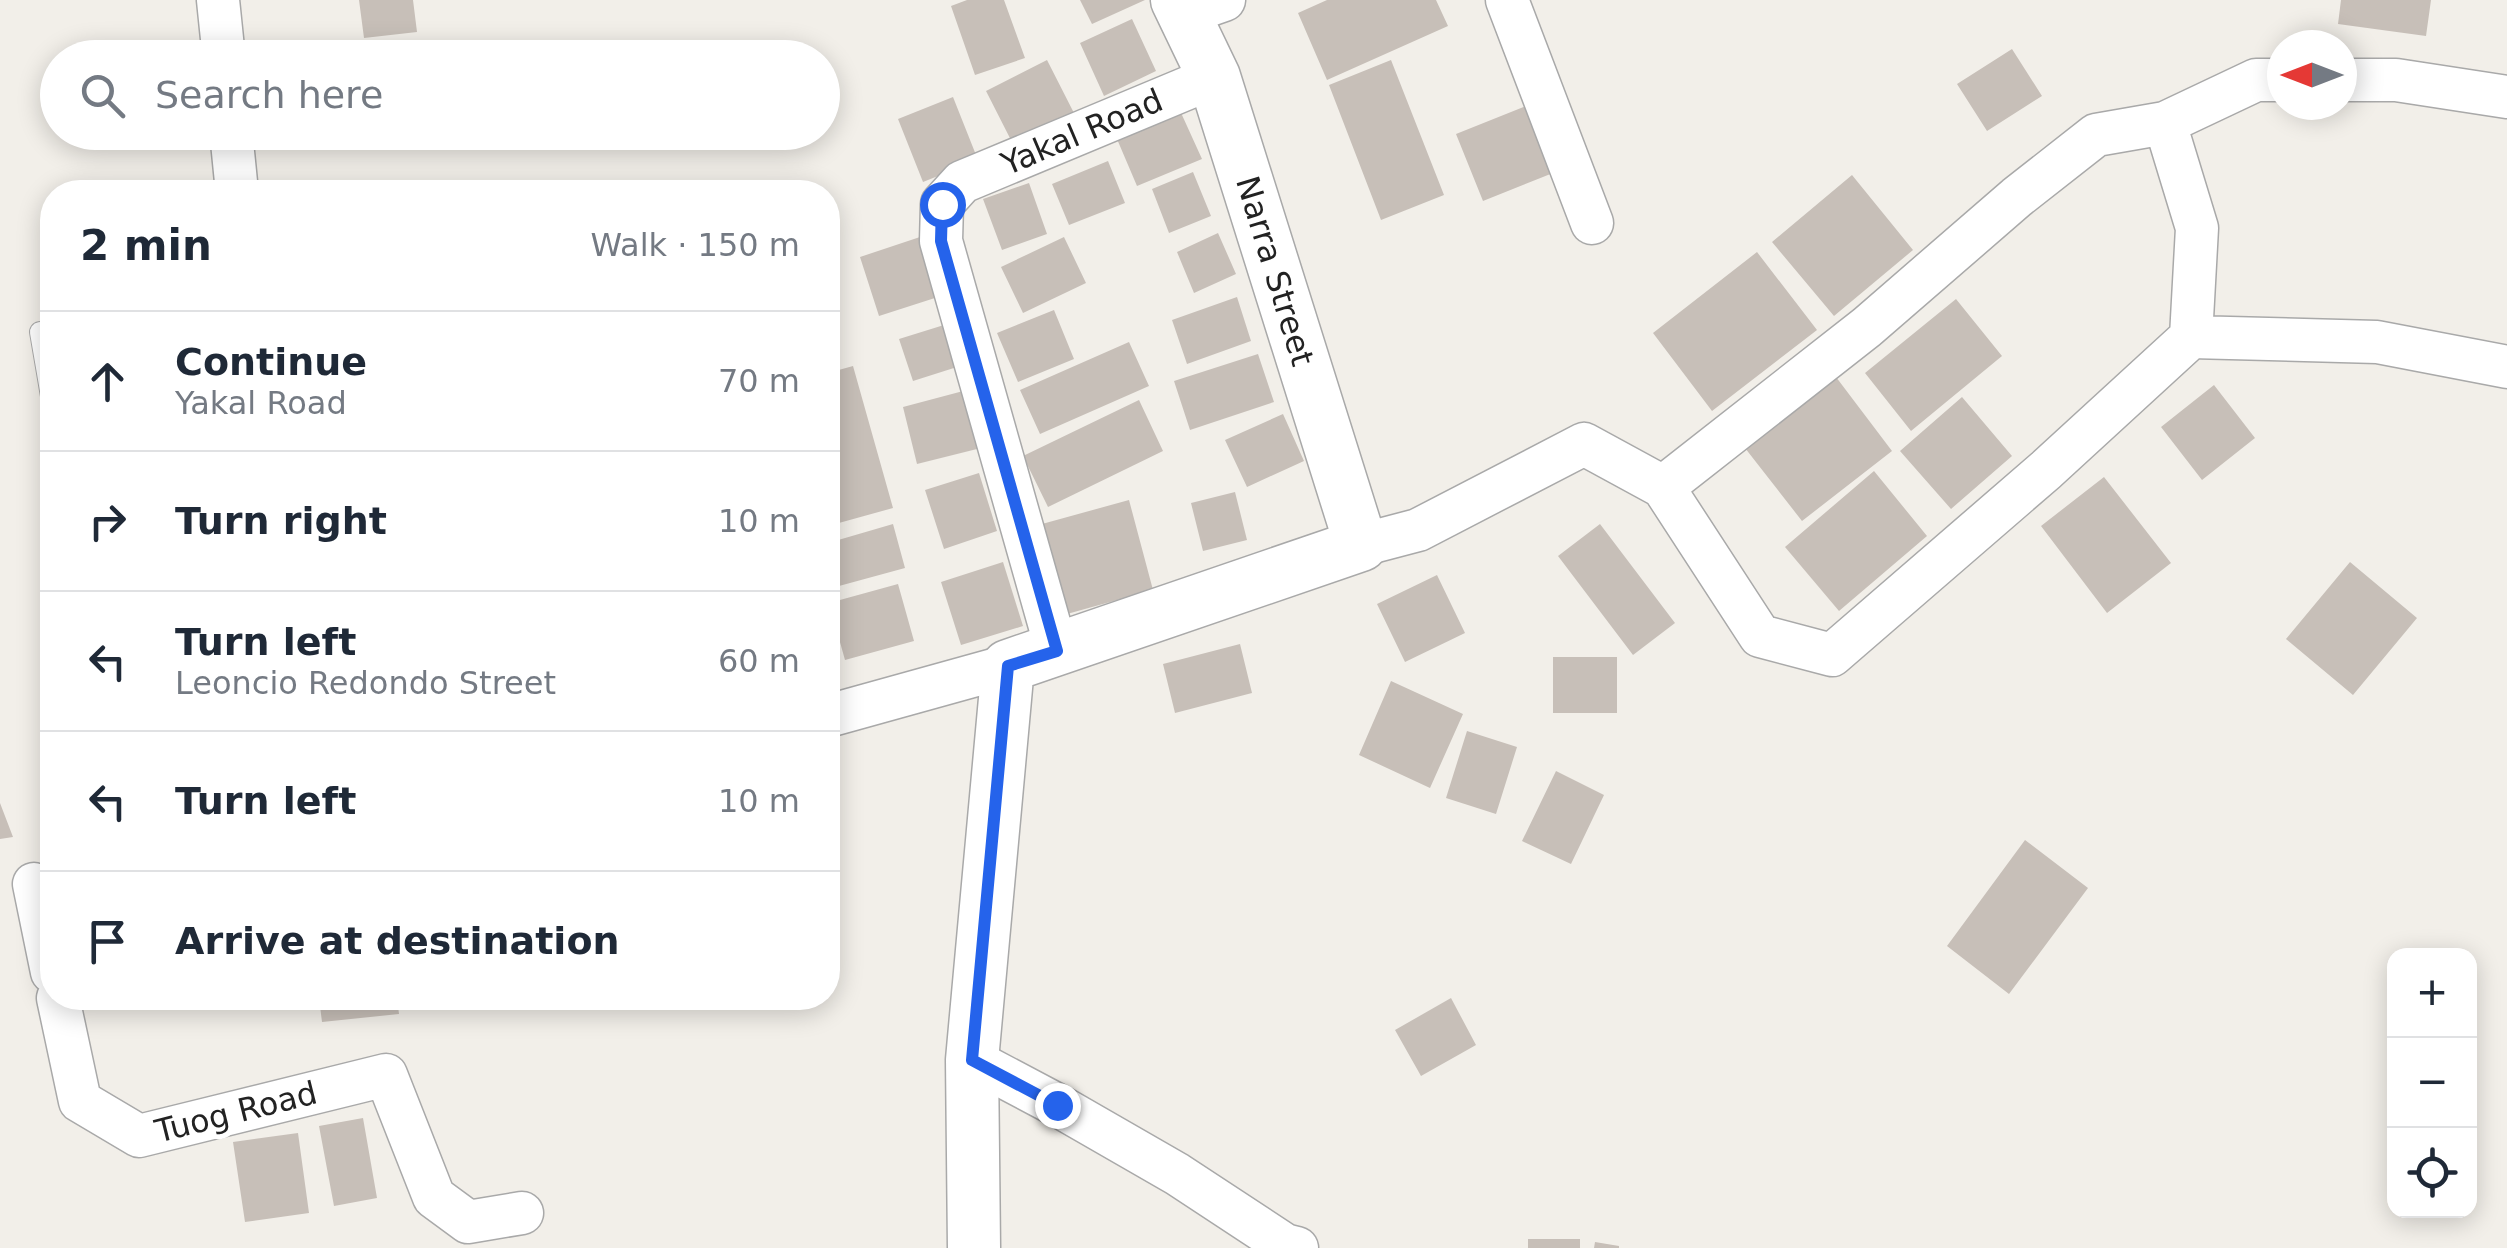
<!DOCTYPE html>
<meta charset="utf-8">
<style>
:root{--surface:#fff;--page:#f2f2f3;--text:#1f2937;--muted:#747a83;--line:#e0e1e3}
body{margin:0;font-family:"DejaVu Sans",sans-serif;background:var(--page);color:var(--text)}
.controls{position:absolute;right:30px;bottom:30px;display:grid;overflow:hidden;border-radius:20px;box-shadow:0 5px 25px #0003}
.controls button{width:90px;height:90px;display:grid;place-items:center;padding:0;border:0;border-bottom:2px solid var(--line);background:var(--surface);color:var(--text);font:50px sans-serif}
.compass{position:absolute;left:2267px;top:30px;width:90px;height:90px;border-radius:50%;background:var(--surface);box-shadow:0 5px 25px #0003;rotate:270deg}
.stop{position:absolute;width:30px;height:30px;margin:-22px;border:8px solid #2563eb;border-radius:50%;background:#fff}
.stop.end{background:#2563eb;border-color:#fff;box-shadow:0 2px 10px #0008}
.list{margin:0;padding:0;list-style:none}
h2{display:flex;justify-content:space-between;align-items:center;height:130px;margin:0;padding:0 40px;font-size:42px}
h2 small{font-size:32px;font-weight:400;color:var(--muted)}
.list li{display:grid;grid-template-columns:65px 1fr auto;gap:30px;align-items:center;box-sizing:border-box;height:140px;padding:0 40px;border-top:2px solid var(--line)}
.list b{display:block;font-size:38px;white-space:nowrap}
.list p{margin:0;font-size:32px;white-space:nowrap;color:var(--muted)}
.list em{font-size:32px;font-style:normal;color:var(--muted)}
.icon{flex:none;width:55px;height:55px;fill:none;stroke:currentColor;stroke-width:2;stroke-linecap:round;stroke-linejoin:round}
.map{position:relative;flex:none;width:2507px;height:1248px;overflow:hidden}
.search{position:absolute;background:var(--surface);box-shadow:0 5px 25px #0003;left:40px;top:40px;width:800px;height:110px;display:flex;align-items:center;gap:25px;box-sizing:border-box;padding:0 35px;border-radius:55px;color:var(--muted);font-size:38px}
.panel{position:absolute;background:var(--surface);box-shadow:0 5px 25px #0003;left:40px;top:180px;width:800px;height:830px;border-radius:40px}
.map>svg:first-child{display:block}
.building{fill:#c7bfb8}
.lines{fill:none;stroke-linecap:round;stroke-linejoin:round}
.service-casing{stroke:#a9a9a9;stroke-width:22}
.minor-casing{stroke:#a9a9a9;stroke-width:45}
.tertiary-casing{stroke:#a9a9a9;stroke-width:55}
.service{stroke:#fff;stroke-width:20}
.minor{stroke:#fff;stroke-width:42}
.tertiary{stroke:#fff;stroke-width:52}
.route{stroke:#2563eb;stroke-width:12}
.labels{text-anchor:middle;stroke-width:10;stroke-linejoin:round;paint-order:stroke}
.street-label{font-size:32px;fill:#222;stroke:#fff}
</style>
<div class="map">
<svg width="2507" height="1248" viewBox="0 0 2507 1248">
<rect width="100%" height="100%" fill="#f2efe9"/>
<path class="building" d="M359,0H413L417,32L364,38Z
M967,0H1004L1025,58L975,75L951,6Z
M1080,0H1145L1092,24Z
M1327,0H1436L1448,26L1327,80L1298,13Z
M2341,0H2431L2426,36L2338,24Z
M1132,19L1156,71L1104,96L1080,43Z
M2012,49L2042,96L1987,131L1957,84Z
M1047,60L1076,117L1015,148L986,91Z
M1391,60L1444,195L1381,220L1329,85Z
M953,97L978,160L923,182L898,119Z
M1177,104L1202,159L1137,186L1114,132Z
M1526,106L1553,173L1483,201L1456,134Z
M1108,161L1125,203L1069,225L1052,184Z
M1193,172L1211,216L1169,233L1152,189Z
M1852,175L1913,250L1834,316L1772,242Z
M1029,183L1047,234L1002,250L983,199Z
M360,187L361,192H330V190Z
M1218,233L1236,274L1194,293L1177,252Z
M920,237L938,297L879,316L860,257Z
M1064,237L1086,283L1023,313L1001,267Z
M1757,252L1817,330L1712,411L1653,333Z
M1237,297L1251,341L1187,364L1172,320Z
M1956,299L2002,356L1911,431L1865,373Z
M1054,310L1074,359L1018,382L997,333Z
M944,325L957,367L913,381L899,339Z
M1129,342L1149,386L1040,434L1020,390Z
M1258,354L1274,402L1190,430L1174,381Z
M853,366L893,508L828,526V373Z
M1836,377L1892,451L1802,521L1745,448Z
M2214,385L2255,438L2202,480L2161,427Z
M967,390L981,448L917,464L903,407Z
M1962,397L2012,456L1951,509L1900,451Z
M1139,400L1163,451L1048,507L1023,456Z
M1283,414L1304,461L1247,487L1225,440Z
M1874,471L1927,536L1839,611L1785,547Z
M979,473L997,531L944,549L925,490Z
M2104,477L2171,563L2107,613L2041,526Z
M1235,492L1247,540L1203,551L1191,503Z
M1129,500L1153,590L1067,614L1042,524Z
M893,524L905,568L828,589V543Z
M1600,524L1675,623L1633,655L1558,556Z
M1003,562L1023,626L961,645L941,582Z
M2350,562L2417,618L2353,695L2286,639Z
M1437,575L1465,633L1405,662L1377,604Z
M898,584L914,641L845,660L829,603Z
M1240,644L1252,693L1175,713L1163,664Z
M1553,657H1617V713H1553Z
M1391,681L1463,714L1430,788L1359,755Z
M1467,731L1517,747L1496,814L1446,798Z
M1556,771L1604,795L1571,864L1522,841Z
M0,803L13,837L0,839Z
M2025,840L2088,888L2009,994L1947,946Z
M319,998H397L399,1014L322,1022Z
M1451,998L1476,1045L1421,1076L1395,1030Z
M363,1118L377,1198L334,1206L319,1126Z
M298,1133L309,1213L245,1222L233,1142Z
M1528,1239H1580V1248H1528Z
M1595,1242L1619,1246V1248H1594Z"/>
<g class="lines">
<defs>
<path id="service" d="M40,332L52,402"/>
<path id="minor" d="M218,0L224,58
M1507,0L1592,223
M1184,14L1224,0
M2342,80H2396L2507,97
M2165,123L2197,228L2191,337
M231,132L237,192
M1663,487L1760,636L1832,655L2046,470L2191,337L2377,342L2507,367
M1361,545L1418,530L1584,444L1663,487L1867,327L2017,197L2096,135L2165,123L2256,80H2282
M1057,651L941,241L942,204L962,182L1214,77
M828,716L1008,666
M34,884L52,972
M58,998L80,1101L139,1136L386,1075L434,1197L468,1222L522,1213
M972,1060L1057,1105L1177,1174L1285,1245L1297,1248"/>
<path id="tertiary" d="M974,1248L972,1060L1008,666L1361,545L1214,77L1177,0"/>
</defs>
<use href="#service" class="service-casing"/>
<use href="#minor" class="minor-casing"/>
<use href="#tertiary" class="tertiary-casing"/>
<use href="#service" class="service"/>
<use href="#minor" class="minor"/>
<use href="#tertiary" class="tertiary"/>
</g>
<g class="lines">
<path class="route" d="M942,204L941,241L1057,651L1008,666L972,1060L1057,1105"/>
</g>
<g class="labels">
<g class="street-label">
<text transform="translate(1082 132) rotate(-23)" y="11">Yakal Road</text>
<text transform="translate(1275 271) rotate(73)" y="11">Narra Street</text>
<text transform="translate(236 1112) rotate(-14)" y="11">Tuog Road</text>
</g>
</g>
</svg>
<div class="controls">
<button>+</button>
<button>−</button>
<button><svg class="icon" aria-label="locate" viewBox="0 0 24 24"><circle cx="12" cy="12" r="6"/><path d="M12 2v4M12 18v4M2 12h4M18 12h4"/></svg></button>
</div>
<svg class="compass" viewBox="-18 -18 36 36"><path d="M0-13l5 13h-10z" fill="#e53935"/><path d="M0 13l5-13h-10z" fill="#747a83"/></svg>
<div class="stop" style="left:942px;top:204px"></div>
<div class="stop end" style="left:1057px;top:1105px"></div>
<div class="search"><svg class="icon" aria-label="search" viewBox="0 0 24 24"><circle cx="10" cy="10" r="6"/><path d="M15 15l6 6"/></svg>Search here</div>
<section class="panel">
<h2>2 min<small>Walk · 150 m</small></h2>
<ul class="list">
<li><svg class="icon" aria-label="ahead" viewBox="0 0 24 24"><path d="M12 20V5M6 11l6-6 6 6"/></svg><div><b>Continue</b><p>Yakal Road</p></div><em>70 m</em></li>
<li><svg class="icon" aria-label="right" viewBox="0 0 24 24"><path d="M7 20v-9h11M14 6l5 5-5 5"/></svg><div><b>Turn right</b></div><em>10 m</em></li>
<li><svg class="icon" aria-label="left" viewBox="0 0 24 24"><path d="M17 20v-9H6M10 6l-5 5 5 5"/></svg><div><b>Turn left</b><p>Leoncio Redondo Street</p></div><em>60 m</em></li>
<li><svg class="icon" aria-label="left" viewBox="0 0 24 24"><path d="M17 20v-9H6M10 6l-5 5 5 5"/></svg><div><b>Turn left</b></div><em>10 m</em></li>
<li><svg class="icon" aria-label="arrive" viewBox="0 0 24 24"><path d="M6 21V4h12l-3 4 3 4H6"/></svg><div><b>Arrive at destination</b></div></li>
</ul>
</section>
</div>
